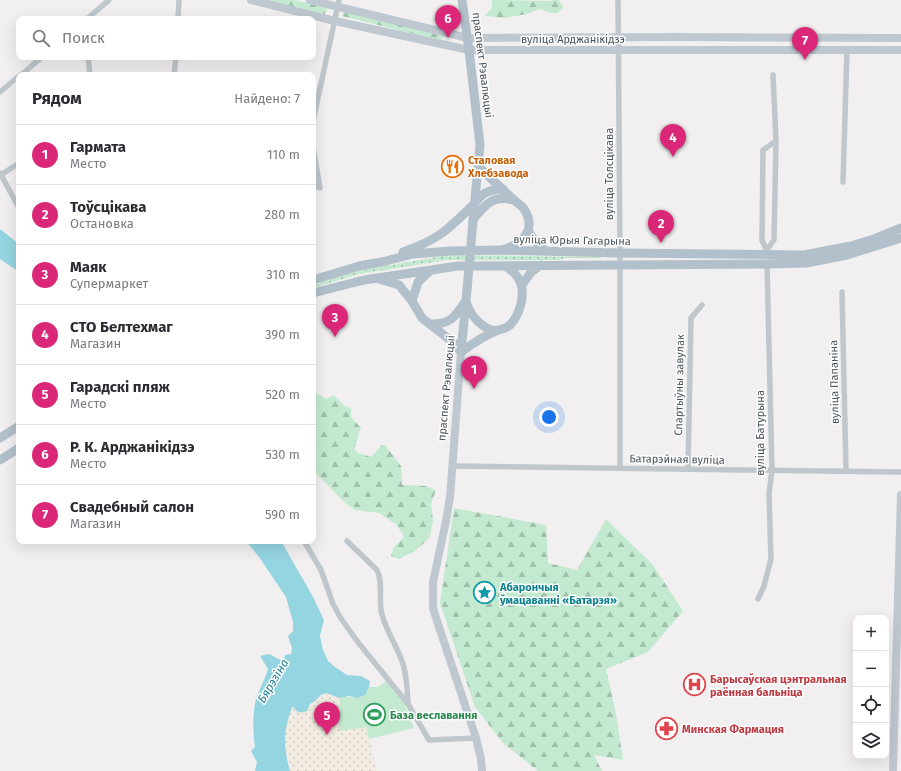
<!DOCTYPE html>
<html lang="ru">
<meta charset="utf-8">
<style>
:root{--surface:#fff;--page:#f2f2f3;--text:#2b2b33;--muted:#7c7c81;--line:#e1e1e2;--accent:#db2777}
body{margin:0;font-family:"Fira Sans",sans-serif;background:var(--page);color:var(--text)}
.controls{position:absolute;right:12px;bottom:12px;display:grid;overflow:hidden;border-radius:8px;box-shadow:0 4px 16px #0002}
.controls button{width:36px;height:36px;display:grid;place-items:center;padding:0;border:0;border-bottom:1px solid var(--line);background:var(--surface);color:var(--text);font:20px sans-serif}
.you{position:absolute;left:549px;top:417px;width:14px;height:14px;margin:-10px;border:3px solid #fff;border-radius:50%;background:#1a73e8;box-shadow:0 0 0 6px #1a73e833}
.badge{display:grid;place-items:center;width:26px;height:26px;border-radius:50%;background:var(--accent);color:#fff;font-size:13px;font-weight:700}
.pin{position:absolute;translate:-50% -33px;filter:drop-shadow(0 1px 2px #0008)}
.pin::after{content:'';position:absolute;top:21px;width:14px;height:12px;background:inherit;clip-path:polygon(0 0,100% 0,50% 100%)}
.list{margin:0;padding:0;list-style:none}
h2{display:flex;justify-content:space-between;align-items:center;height:52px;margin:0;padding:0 16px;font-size:17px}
h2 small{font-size:13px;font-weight:400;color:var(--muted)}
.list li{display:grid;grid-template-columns:26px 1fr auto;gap:12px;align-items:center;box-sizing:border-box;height:60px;padding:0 16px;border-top:1px solid var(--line)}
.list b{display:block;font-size:15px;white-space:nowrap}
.list p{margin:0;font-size:13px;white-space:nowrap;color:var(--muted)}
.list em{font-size:13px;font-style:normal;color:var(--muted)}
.icon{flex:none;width:22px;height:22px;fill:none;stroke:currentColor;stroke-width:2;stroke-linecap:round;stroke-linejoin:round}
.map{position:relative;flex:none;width:901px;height:771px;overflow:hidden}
.search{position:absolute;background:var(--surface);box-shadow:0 4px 16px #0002;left:16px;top:16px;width:300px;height:44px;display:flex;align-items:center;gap:10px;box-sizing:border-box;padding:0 14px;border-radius:8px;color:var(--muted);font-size:15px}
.panel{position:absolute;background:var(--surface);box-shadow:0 4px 16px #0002;left:16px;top:72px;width:300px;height:472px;border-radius:8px}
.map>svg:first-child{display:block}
.grass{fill:url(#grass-dots)}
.forest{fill:url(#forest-firs)}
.sand{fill:url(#sand-dots)}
.pitch{fill:#c3ead0}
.water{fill:#95d5e1}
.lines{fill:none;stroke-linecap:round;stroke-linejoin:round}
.street{stroke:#bfc7cc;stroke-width:5.5}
.secondary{stroke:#bfc8d1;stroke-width:8}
.primary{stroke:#b2c0cb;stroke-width:9}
.primary-bridge{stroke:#b2c0cb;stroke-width:9}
.labels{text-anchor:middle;stroke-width:3;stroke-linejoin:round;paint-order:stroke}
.street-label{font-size:11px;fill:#49535a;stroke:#fff}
.food-label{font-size:11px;font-weight:bold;fill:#c56008;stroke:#fff;text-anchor:start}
.culture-label{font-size:11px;font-weight:bold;fill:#0d838f;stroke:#fff;text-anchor:start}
.health-label{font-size:11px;font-weight:bold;fill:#be3a42;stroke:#fff;text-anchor:start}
.leisure-label{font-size:11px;font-weight:bold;fill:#27864d;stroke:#fff;text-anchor:start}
.water-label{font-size:12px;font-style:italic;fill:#1d7f92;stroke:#fff}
</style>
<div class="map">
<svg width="901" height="771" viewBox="0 0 901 771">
<defs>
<pattern id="grass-dots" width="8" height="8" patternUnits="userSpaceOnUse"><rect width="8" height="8" fill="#c3ead0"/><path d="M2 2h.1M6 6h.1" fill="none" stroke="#a0c0ac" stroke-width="1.8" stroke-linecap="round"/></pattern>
<pattern id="forest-firs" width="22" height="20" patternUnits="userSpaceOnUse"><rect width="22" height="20" fill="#c3ead0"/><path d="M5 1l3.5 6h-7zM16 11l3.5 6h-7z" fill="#a0c0ac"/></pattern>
<pattern id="sand-dots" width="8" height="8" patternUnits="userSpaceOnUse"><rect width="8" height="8" fill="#f1ebe2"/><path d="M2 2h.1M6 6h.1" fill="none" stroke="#d0ccc4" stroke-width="1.8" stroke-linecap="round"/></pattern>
</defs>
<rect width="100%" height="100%" fill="#f1efef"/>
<path class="grass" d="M447,255L601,257L602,258H565L559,260H447L359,274L313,288V285L357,271Z"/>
<path class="forest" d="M264,0H294L325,7L327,8V11L324,14Z
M492,0L547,1L558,0L563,6L562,9L558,13H552L539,9L527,14L504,18L487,16L485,15L492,8Z
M344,11L443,36L442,41L342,16Z
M313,389L319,395L327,399L333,395L345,406L351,408V417L361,428L354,449L358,453L371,457L382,445H385L401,466L402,485L426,486L436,490L431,504L433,521L430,537L415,551L399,559L391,556L394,547L404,537L397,525L379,513L355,510L343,501L313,470Z
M454,508L546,525L548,563L577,570L606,519L653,565L683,611L648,652L606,669L616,714L623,760L594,755L602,771H538L503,743L475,707L440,603Z"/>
<path class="sand" d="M327,693L340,698L339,731L366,727L377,771H290L285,743V726L293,705L295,709L298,712L307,711C310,703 319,696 327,693Z"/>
<path class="pitch" d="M386,681L404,703L414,728L369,739L366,727L339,731L340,698C355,695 360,703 369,687H378Z"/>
<path class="water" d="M0,229L19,244V272L0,259Z
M246,541H281L312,595L324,620L320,636L323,650L328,661L335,667L347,675L361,676L370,681L369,687L365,695L357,698L349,696L340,698L326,693L321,695L315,701L310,704L307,711C300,714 296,712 293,706C283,729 283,746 290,771H255L257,762L251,751L255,747C253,731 252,715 256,699C259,690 265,679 268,669L260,656L269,654L283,661L285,655L291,654L292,648L288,636L293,631V622L286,597L259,557Z"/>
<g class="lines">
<path class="street" d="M618,0L620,253V468
M87,19L109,0
M178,19L179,0
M88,57L90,75
M21,75L42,57
M174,75L176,57
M0,92L19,76
M313,121L339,0
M313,147L320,188
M0,173L19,208
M1,175L19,163
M843,182L847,50
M313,185L320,188
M767,250L774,240L776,141L773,75
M767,251L762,240L763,150L776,141
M842,292L846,471
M452,466L901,472
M688,469L691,318L702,305
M304,541L321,570L333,604L340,617L357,641L408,704L429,740L476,738
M347,541L377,570C383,582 379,596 381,610C384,628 396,644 402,661C407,674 407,689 408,703
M758,599L764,586L771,559L769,494L772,470L767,264"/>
<path class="secondary" d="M251,0L335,21L469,50H901
M310,0L468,38L676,37L901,38
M461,352L450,497L446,521L433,582V608L437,621L476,738L481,759L482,771
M893,771L901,495"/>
<path class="primary" d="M462,0L469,50L480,145L473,221
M479,167C490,178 501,188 513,199C516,202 521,205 524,209C537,229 523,243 505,249
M474,218C487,203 493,195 514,200
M528,231L536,242L546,251
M403,252C417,247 430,242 442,233C453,225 464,214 474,204C478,200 480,196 485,193C491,190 496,189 503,189
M379,279L399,285L412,301L422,318L454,343L461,352
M313,280L359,266L382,262L413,254L450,251L499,250L620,253L804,255L851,246L874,239L901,228
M522,285L531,272L541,265
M313,293L364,280L458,266L767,264L806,263L847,255L901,238
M412,301L418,282L430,271
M466,302C471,316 481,328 496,331
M430,324C450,325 455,317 465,302
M461,352C472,344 483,336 496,331C501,329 506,329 510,325C519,316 525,297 521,284C519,277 512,270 505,266
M461,352L467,290
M0,438L19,426
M0,460L19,448"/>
<path class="primary-bridge" d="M467,290L473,221"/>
</g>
<defs>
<symbol id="restaurant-ring" viewBox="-11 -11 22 22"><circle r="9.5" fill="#fff" stroke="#e8710a" stroke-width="1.5"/><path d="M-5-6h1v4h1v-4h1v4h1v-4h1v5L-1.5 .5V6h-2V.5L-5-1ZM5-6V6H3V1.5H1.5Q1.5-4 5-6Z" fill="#e8710a"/></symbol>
<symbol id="sight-ring" viewBox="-11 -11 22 22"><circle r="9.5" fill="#fff" stroke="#0f9aa8" stroke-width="1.5"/><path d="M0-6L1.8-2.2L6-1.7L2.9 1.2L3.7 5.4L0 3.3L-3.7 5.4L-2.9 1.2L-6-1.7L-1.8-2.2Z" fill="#0f9aa8"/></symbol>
<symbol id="hospital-ring" viewBox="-11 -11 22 22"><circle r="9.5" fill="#fff" stroke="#e0444e" stroke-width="1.5"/><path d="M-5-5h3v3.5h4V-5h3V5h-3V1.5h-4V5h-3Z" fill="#e0444e"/></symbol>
<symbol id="stadium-ring" viewBox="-11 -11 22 22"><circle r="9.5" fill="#fff" stroke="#2e9e5b" stroke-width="1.5"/><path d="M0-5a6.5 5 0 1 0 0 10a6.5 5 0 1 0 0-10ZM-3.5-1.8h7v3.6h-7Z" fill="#2e9e5b"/></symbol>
<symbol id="pharmacy-ring" viewBox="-11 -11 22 22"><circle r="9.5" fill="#fff" stroke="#e0444e" stroke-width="1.5"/><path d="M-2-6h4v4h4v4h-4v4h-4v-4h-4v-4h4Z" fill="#e0444e"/></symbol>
</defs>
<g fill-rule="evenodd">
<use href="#restaurant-ring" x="440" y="154" width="25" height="25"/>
<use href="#sight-ring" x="472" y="580" width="25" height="25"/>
<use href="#hospital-ring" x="682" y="672" width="25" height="25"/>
<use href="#stadium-ring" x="362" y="702" width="25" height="25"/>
<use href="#pharmacy-ring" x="654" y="716" width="25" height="25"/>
</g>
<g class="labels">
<g class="street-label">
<text x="573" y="43">вуліца Арджанікідзэ</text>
<text transform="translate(483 65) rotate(83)" y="4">праспект Рэвалюцыі</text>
<text transform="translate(609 174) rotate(-90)" y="4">вуліца Толсцікава</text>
<text transform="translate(572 240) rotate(1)" y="4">вуліца Юрыя Гагарына</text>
<text transform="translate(834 382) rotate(-91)" y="4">вуліца Папаніна</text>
<text transform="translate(679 385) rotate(-89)" y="4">Спартыўны завулак</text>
<text transform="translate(446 388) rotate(-85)" y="4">праспект Рэвалюцыі</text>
<text transform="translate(760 433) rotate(-90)" y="4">вуліца Батурына</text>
<text transform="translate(677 459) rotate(1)" y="4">Батарэйная вуліца</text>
</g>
<g class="food-label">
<text x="468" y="164">Сталовая<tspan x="468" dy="13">Хлебзавода</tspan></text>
</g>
<g class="culture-label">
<text x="500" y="591">Абарончыя<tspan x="500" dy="13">ўмацаванні «Батарэя»</tspan></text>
</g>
<g class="health-label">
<text x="710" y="683">Барысаўская цэнтральная<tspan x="710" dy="13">раённая бальніца</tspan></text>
<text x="682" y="733">Минская Фармация</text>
</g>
<g class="leisure-label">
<text x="390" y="719">База веславання</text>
</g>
<g class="water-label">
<text transform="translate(273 681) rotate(-59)" y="4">Бярэзіна</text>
</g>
</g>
</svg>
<div class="controls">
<button>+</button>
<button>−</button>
<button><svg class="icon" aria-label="locate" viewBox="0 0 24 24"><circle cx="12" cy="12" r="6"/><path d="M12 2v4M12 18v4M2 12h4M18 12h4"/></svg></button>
<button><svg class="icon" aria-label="layers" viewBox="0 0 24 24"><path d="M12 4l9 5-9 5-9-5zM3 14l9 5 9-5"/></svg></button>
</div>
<div class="you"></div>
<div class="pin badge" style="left:474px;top:389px">1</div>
<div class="pin badge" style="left:661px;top:243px">2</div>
<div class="pin badge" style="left:335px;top:337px">3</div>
<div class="pin badge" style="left:673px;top:157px">4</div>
<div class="pin badge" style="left:327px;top:735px">5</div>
<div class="pin badge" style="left:448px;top:38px">6</div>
<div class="pin badge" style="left:805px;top:60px">7</div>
<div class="search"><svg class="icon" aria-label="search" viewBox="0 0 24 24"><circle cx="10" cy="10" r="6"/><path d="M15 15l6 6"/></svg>Поиск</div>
<section class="panel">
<h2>Рядом<small>Найдено: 7</small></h2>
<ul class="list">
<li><span class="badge">1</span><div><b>Гармата</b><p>Место</p></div><em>110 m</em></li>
<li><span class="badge">2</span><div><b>Тоўсцікава</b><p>Остановка</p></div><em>280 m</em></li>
<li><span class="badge">3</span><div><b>Маяк</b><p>Супермаркет</p></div><em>310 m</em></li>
<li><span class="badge">4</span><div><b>СТО Белтехмаг</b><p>Магазин</p></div><em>390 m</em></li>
<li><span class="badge">5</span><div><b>Гарадскі пляж</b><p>Место</p></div><em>520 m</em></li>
<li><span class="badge">6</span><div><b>Р. К. Арджанікідзэ</b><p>Место</p></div><em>530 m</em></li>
<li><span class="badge">7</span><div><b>Свадебный салон</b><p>Магазин</p></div><em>590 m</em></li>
</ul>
</section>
</div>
